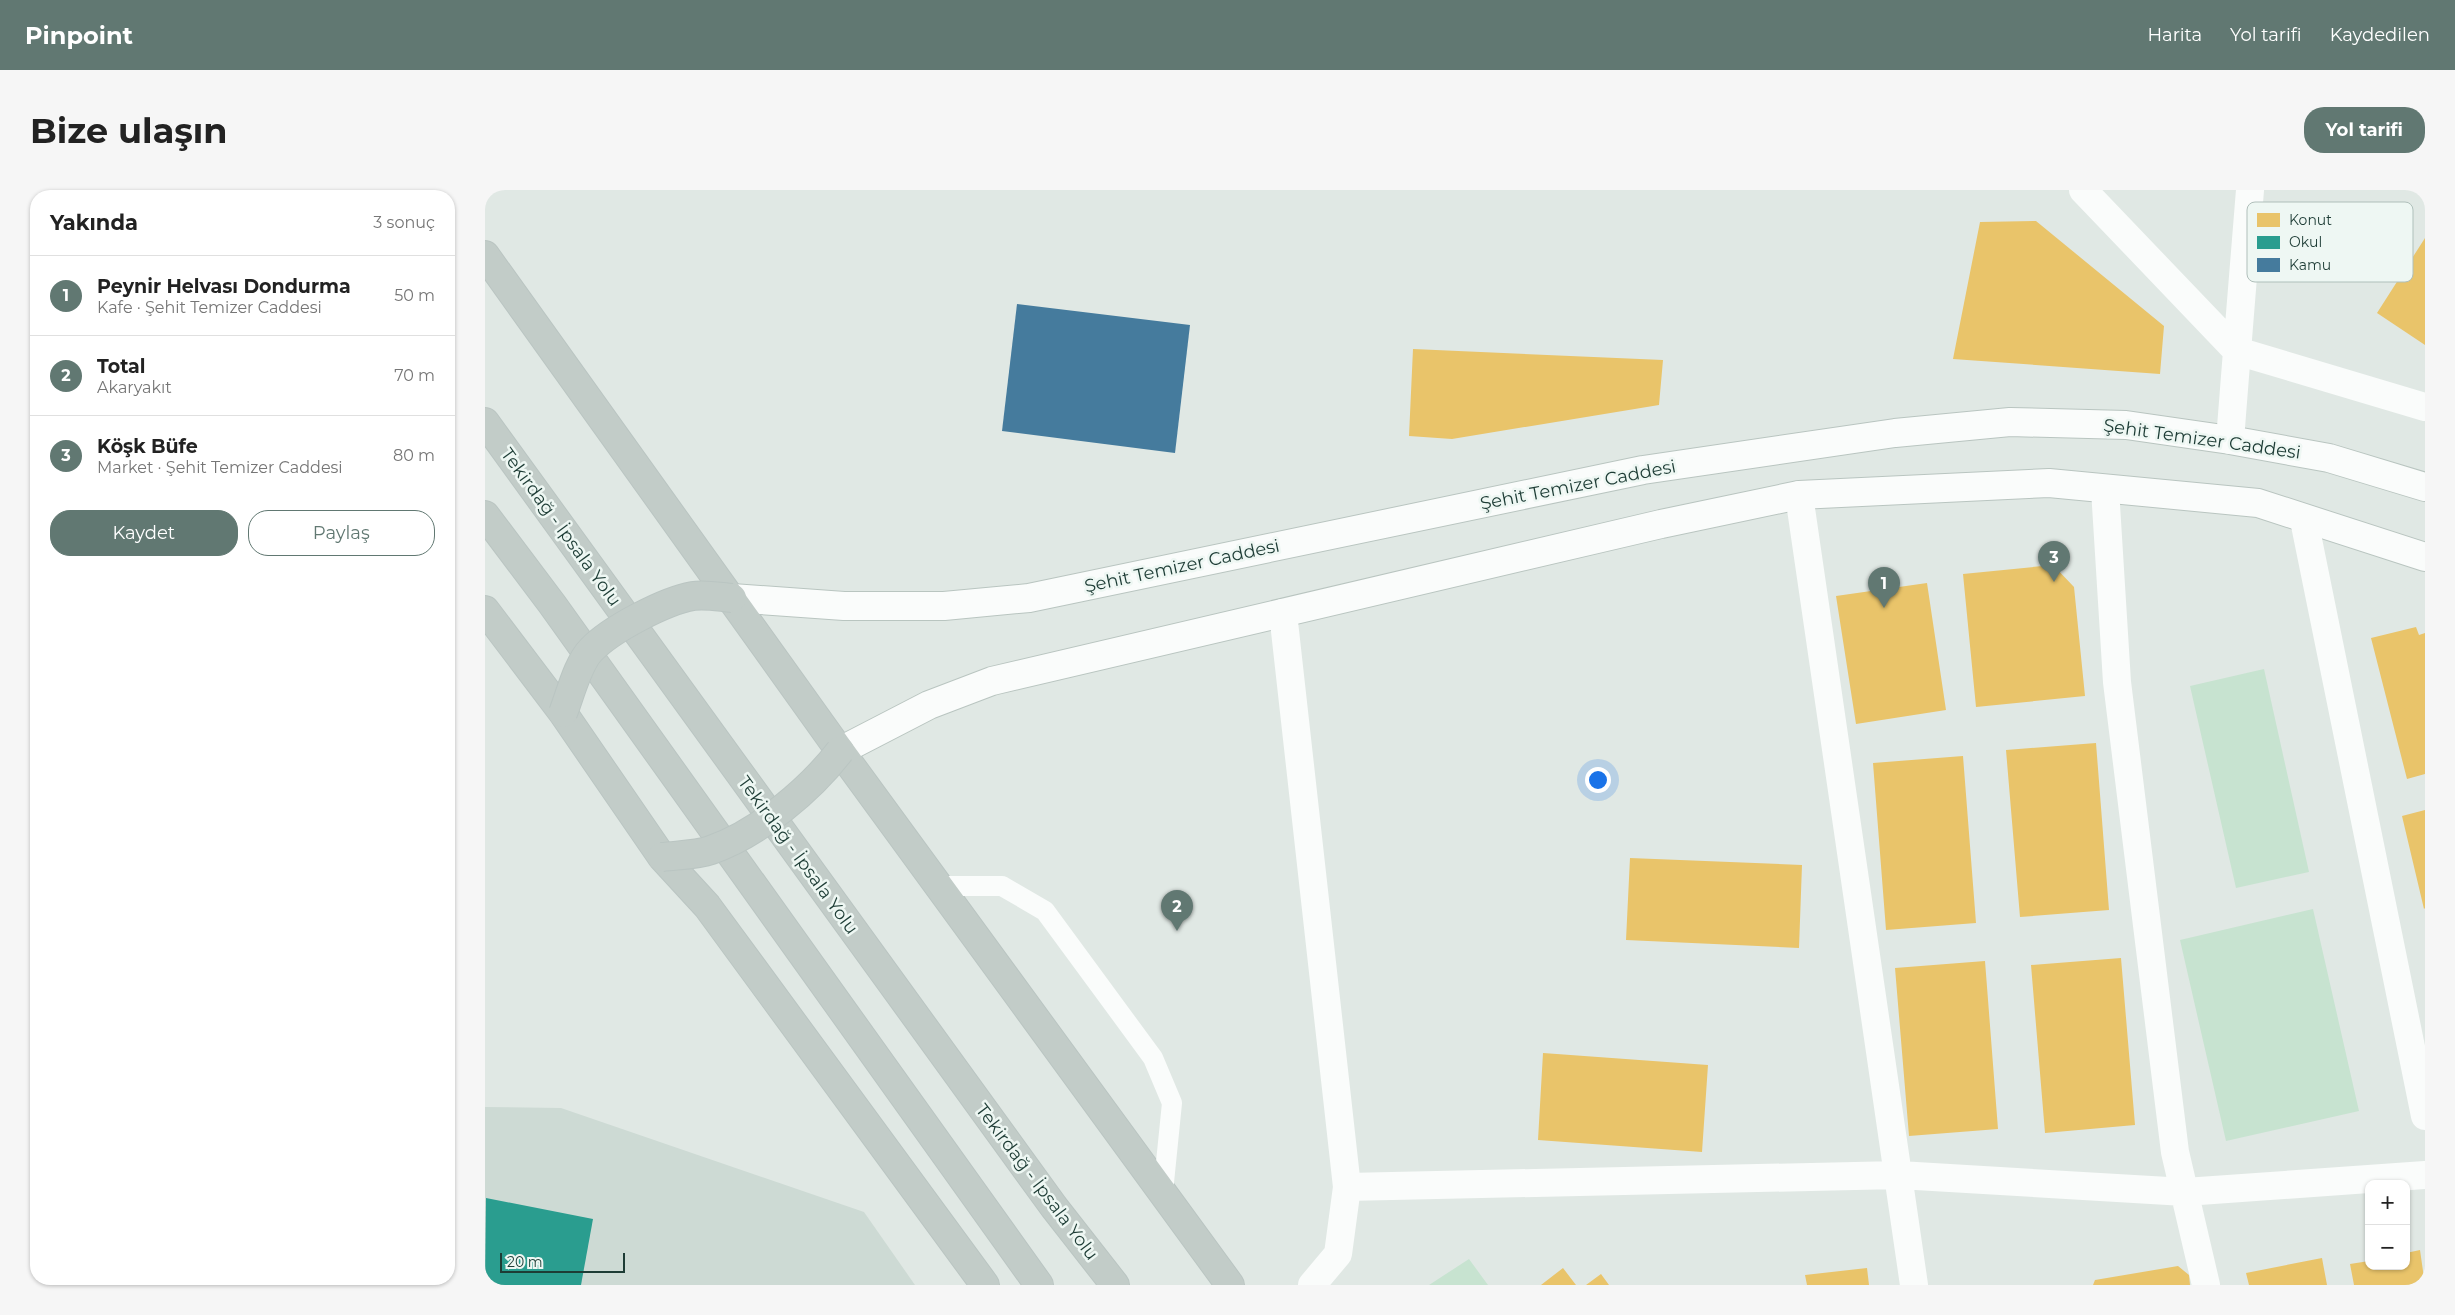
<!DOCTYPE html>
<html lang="tr">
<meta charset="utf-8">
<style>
:root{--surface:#fff;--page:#f6f6f6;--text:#222;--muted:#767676;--line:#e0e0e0;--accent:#617872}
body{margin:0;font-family:Montserrat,sans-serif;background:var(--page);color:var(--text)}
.controls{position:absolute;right:15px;bottom:15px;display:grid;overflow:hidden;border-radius:10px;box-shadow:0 1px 4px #0004}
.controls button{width:45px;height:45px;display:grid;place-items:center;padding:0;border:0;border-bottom:1px solid var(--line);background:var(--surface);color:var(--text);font:25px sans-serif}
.scale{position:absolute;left:15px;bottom:12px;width:125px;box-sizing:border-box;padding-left:5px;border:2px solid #1d3c35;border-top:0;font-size:14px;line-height:18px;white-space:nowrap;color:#1d3c35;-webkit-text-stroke:4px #eef7f3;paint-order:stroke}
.you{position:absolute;left:1112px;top:589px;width:18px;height:18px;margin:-12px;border:4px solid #fff;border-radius:50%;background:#1a73e8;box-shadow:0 0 0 8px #1a73e833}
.badge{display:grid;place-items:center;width:32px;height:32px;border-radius:50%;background:var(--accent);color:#fff;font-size:16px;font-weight:700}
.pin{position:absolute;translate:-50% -41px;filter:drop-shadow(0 1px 2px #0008)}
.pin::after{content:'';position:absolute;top:26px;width:18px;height:15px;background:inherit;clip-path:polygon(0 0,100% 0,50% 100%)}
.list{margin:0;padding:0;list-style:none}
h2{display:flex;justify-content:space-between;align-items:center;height:65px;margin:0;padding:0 20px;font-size:21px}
h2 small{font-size:16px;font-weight:400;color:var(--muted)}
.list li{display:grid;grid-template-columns:32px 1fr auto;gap:15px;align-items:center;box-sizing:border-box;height:80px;padding:0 20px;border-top:1px solid var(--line)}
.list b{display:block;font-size:19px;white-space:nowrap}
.list p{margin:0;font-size:16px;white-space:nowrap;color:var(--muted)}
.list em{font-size:16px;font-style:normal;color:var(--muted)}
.actions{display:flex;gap:10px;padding:15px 20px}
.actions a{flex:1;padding:11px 0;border:1px solid var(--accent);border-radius:20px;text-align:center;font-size:18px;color:var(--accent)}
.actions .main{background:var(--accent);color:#fff}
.map{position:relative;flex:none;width:1940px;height:1095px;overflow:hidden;border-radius:20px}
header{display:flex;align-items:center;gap:30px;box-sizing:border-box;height:70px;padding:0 25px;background:var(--accent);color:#fff}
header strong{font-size:24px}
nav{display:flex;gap:28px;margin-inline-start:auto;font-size:18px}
.intro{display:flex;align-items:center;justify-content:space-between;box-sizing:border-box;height:120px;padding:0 30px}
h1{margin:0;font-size:35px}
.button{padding:12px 22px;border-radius:20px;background:var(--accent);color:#fff;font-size:18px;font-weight:700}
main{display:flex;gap:30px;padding:0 30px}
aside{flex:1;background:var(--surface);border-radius:20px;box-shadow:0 1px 4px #0004}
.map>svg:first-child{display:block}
.built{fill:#cddad4}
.green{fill:#c7e3d0}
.homes{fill:#e9c46a}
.schools{fill:#2a9d8f}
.public{fill:#457b9d}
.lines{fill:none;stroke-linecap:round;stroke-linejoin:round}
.secondary-casing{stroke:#b9c5c0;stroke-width:30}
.trunk-casing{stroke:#bac5c2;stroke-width:30}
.service{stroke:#fafcfb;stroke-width:20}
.minor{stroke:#fafcfb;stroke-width:28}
.secondary{stroke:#fafcfb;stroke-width:28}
.trunk{stroke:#c2ccc8;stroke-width:28}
.trunk-bridge-casing{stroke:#bac5c2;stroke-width:30;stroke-linecap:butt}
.trunk-bridge{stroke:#c2ccc8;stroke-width:28}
.labels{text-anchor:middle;stroke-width:5;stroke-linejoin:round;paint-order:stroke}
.street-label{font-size:18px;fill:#1d3c35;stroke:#eef7f3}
.key{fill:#eef7f3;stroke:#afbfba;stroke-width:1}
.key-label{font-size:14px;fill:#1d3c35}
</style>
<header>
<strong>Pinpoint</strong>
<nav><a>Harita</a><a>Yol tarifi</a><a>Kaydedilen</a></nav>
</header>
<div class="intro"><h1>Bize ulaşın</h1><a class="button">Yol tarifi</a></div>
<main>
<aside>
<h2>Yakında<small>3 sonuç</small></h2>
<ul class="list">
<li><span class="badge">1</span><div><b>Peynir Helvası Dondurma</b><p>Kafe · Şehit Temizer Caddesi</p></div><em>50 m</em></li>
<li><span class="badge">2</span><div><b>Total</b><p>Akaryakıt</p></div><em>70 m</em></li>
<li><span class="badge">3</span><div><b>Köşk Büfe</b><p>Market · Şehit Temizer Caddesi</p></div><em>80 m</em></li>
</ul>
<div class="actions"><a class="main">Kaydet</a><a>Paylaş</a></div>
</aside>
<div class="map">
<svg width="1940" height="1095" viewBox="0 0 1940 1095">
<rect width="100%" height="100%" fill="#e0e8e4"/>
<path class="built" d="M0,917L76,918L379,1022L430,1095H0Z"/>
<path class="green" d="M1779,479L1824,682L1751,698L1705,496Z
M1828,719L1874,921L1741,951L1695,750Z
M984,1069L1003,1095H944Z"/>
<path class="homes" d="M1551,31L1679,136L1675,184L1468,169L1495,32Z
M1940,48V155L1892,123Z
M928,159L1178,170L1174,215L967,249L924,246Z
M1568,375L1589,397L1600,506L1491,517L1478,384Z
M1442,393L1461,520L1371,534L1351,406Z
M1931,437L1934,445L1940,443V584L1922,589L1886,448Z
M1611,553L1624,720L1535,727L1521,560Z
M1478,566L1491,733L1401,740L1388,573Z
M1940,620V718L1939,719L1917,626Z
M1145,668L1317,675L1314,758L1141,750Z
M1636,768L1650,935L1560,943L1546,775Z
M1500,771L1513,939L1424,946L1410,778Z
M1058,863L1223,875L1217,962L1053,950Z
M1935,1060L1940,1095H1869L1865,1074L1884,1071V1076H1921V1063Z
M1837,1068L1842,1095H1764L1761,1083Z
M1693,1076L1704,1085L1705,1095H1608L1610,1090Z
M1078,1078L1091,1095H1056Z
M1382,1078L1384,1095H1322L1320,1085Z
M1116,1084L1124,1095H1101Z"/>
<path class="schools" d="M1,1008L108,1029L96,1095H0Z"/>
<path class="public" d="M532,114L705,135L690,263L517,241Z"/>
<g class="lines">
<defs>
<path id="secondary" d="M247,408L359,416H459L544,408L1158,280L1410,243L1525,232L1641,235L1745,250L1844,268L1940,297
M355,561L444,515L507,491L1176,334L1314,305L1564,293L1773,313L1940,367"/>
<path id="trunk" d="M0,65L355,561L745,1095
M0,232L569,1017L630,1095
M0,325L67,414L554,1095
M0,420L78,523L177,667L222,716L500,1095"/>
</defs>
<use href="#secondary" class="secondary-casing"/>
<use href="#trunk" class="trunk-casing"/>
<path class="service" d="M454,696H517L560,721L668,868L687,913L678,1002"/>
<path class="minor" d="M1598,0L1752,161L1745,250
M1765,0L1752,161L1940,217
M1620,299L1632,492L1690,962L1721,1095
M1314,305L1429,1095
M1819,330L1940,926
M798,423L862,997L853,1064L827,1095
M862,997L1414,985L1700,1002L1940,985"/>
<use href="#secondary" class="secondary"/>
<use href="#trunk" class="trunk"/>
<defs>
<path id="trunk-bridge" d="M78,523C85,505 93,473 106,460C126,439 180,411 208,406C220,404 235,407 247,408
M177,667C193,665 212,665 226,660C273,644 326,599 355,561"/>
</defs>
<use href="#trunk-bridge" class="trunk-bridge-casing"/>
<use href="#trunk-bridge" class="trunk-bridge"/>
</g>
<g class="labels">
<g class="street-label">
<text transform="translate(1717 249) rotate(8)" y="6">Şehit Temizer Caddesi</text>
<text transform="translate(1093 295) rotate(-11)" y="6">Şehit Temizer Caddesi</text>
<text transform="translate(76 337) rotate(54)" y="6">Tekirdağ - İpsala Yolu</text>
<text transform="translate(697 376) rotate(-12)" y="6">Şehit Temizer Caddesi</text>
<text transform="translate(313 665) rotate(54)" y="6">Tekirdağ - İpsala Yolu</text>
<text transform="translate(552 992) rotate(53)" y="6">Tekirdağ - İpsala Yolu</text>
</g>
</g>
<rect x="1762" y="12" width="166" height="80" rx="8" class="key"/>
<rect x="1772" y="23" width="23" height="14" fill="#e9c46a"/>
<rect x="1772" y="46" width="23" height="13" fill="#2a9d8f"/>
<rect x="1772" y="68" width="23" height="14" fill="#457b9d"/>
<g class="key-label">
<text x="1804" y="35">Konut</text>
<text x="1804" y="57">Okul</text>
<text x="1804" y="80">Kamu</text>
</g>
</svg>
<div class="controls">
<button>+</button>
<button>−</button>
</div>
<div class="scale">20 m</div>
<div class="you"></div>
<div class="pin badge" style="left:1399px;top:418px">1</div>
<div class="pin badge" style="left:692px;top:741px">2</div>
<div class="pin badge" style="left:1569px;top:392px">3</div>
</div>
</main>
